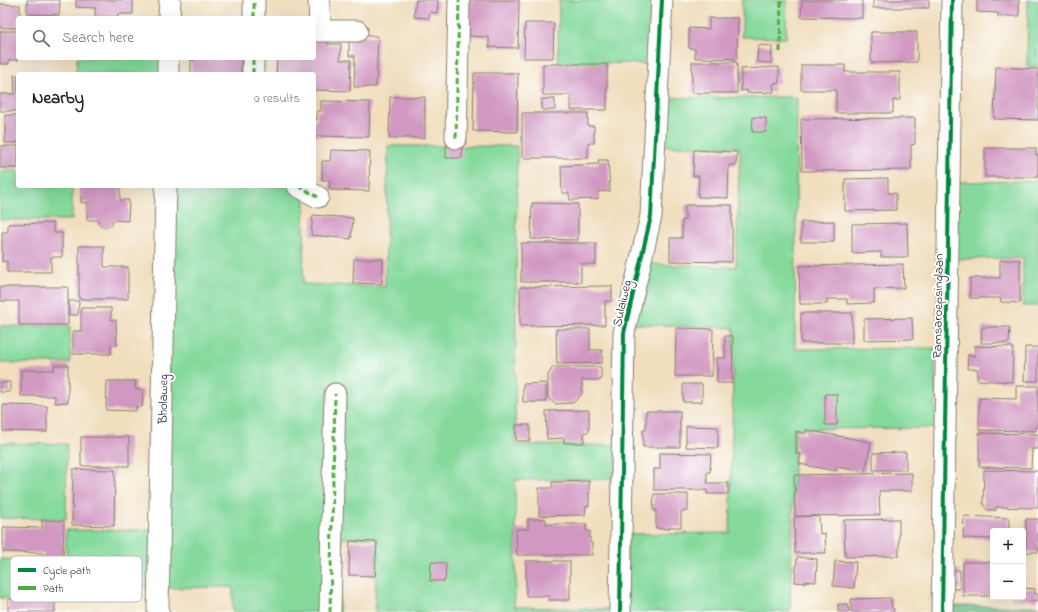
<!DOCTYPE html>
<meta charset="utf-8">
<style>
:root{--surface:#fff;--page:#f2f2f2;--text:#222;--muted:#767676;--line:#e0e0e0}
body{margin:0;font-family:"Indie Flower",sans-serif;background:var(--page);color:var(--text)}
.controls{position:absolute;right:12px;bottom:12px;display:grid;overflow:hidden;border-radius:4px;box-shadow:0 4px 16px #0002}
.controls button{width:36px;height:36px;display:grid;place-items:center;padding:0;border:0;border-bottom:1px solid var(--line);background:var(--surface);color:var(--text);font:20px sans-serif}
.list{margin:0;padding:0;list-style:none}
h2{display:flex;justify-content:space-between;align-items:center;height:52px;margin:0;padding:0 16px;font-size:17px}
h2 small{font-size:13px;font-weight:400;color:var(--muted)}
.icon{flex:none;width:22px;height:22px;fill:none;stroke:currentColor;stroke-width:2;stroke-linecap:round;stroke-linejoin:round}
.map{position:relative;flex:none;width:1038px;height:612px;overflow:hidden}
.search{position:absolute;background:var(--surface);box-shadow:0 4px 16px #0002;left:16px;top:16px;width:300px;height:44px;display:flex;align-items:center;gap:10px;box-sizing:border-box;padding:0 14px;border-radius:4px;color:var(--muted);font-size:15px}
.panel{position:absolute;background:var(--surface);box-shadow:0 4px 16px #0002;left:16px;top:72px;width:300px;height:116px;border-radius:4px}
.map>svg:first-child{display:block}
.green{fill:#84d99b;stroke:#507a5c}
.forest{fill:#6bb983;stroke:#446a50}
.building{fill:#d199c2}
.lines{fill:none;stroke-linecap:round;stroke-linejoin:round}
.minor-casing{stroke:#867d6c;stroke-width:23}
.minor{stroke:#fff;stroke-width:21}
.quiet{stroke:#52a943;stroke-width:3;stroke-dasharray:6 3;stroke-linecap:butt}
.cycleway-casing{stroke:#fff;stroke-width:6}
.cycleway{stroke:#00873e;stroke-width:4}
.labels{text-anchor:middle;stroke-width:4;stroke-linejoin:round;paint-order:stroke}
.street-label{font-size:13px;fill:#1c1c1c;stroke:#fff}
.key{fill:#fff;stroke:#bbb;stroke-width:1}
.key-label{font-size:11px;fill:#1c1c1c}
</style>
<div class="map">
<svg width="1038" height="612" viewBox="0 0 1038 612">
<rect width="100%" height="100%" fill="#fff"/>
<filter id="ink" filterUnits="userSpaceOnUse"><feTurbulence type="fractalNoise" baseFrequency=".025" numOctaves="2"/><feDisplacementMap in="SourceGraphic" scale="8" xChannelSelector="R" yChannelSelector="G"/><feConvolveMatrix kernelMatrix="1 2 1 2 8 2 1 2 1" color-interpolation-filters="sRGB"/></filter>
<filter id="wash" filterUnits="userSpaceOnUse"><feTurbulence type="fractalNoise" baseFrequency=".012" numOctaves="4" result="noise"/><feDisplacementMap in="SourceGraphic" scale="16" xChannelSelector="R" yChannelSelector="G"/><feGaussianBlur stdDeviation="0.9" result="paint"/><feColorMatrix in="noise" values="0 0 0 0 0 0 0 0 0 0 0 0 0 0 0 0 0 1.4 0 .05"/><feComposite in="paint" operator="in"/></filter>
<g filter="url(#wash)">
<rect width="100%" height="100%" fill="#f0debd"/>
<path class="green" d="M559,0H655L652,64L558,62Z
M742,0H787L786,38L742,37Z
M1028,0H1038V66H1027Z
M77,58H162V74H76Z
M797,97L795,349L935,348L936,428L795,429L790,612H627V534L730,533L734,328L632,324L648,264L736,267L740,147L661,146L666,98Z
M388,146H517L515,445H616V479L515,480L516,586L514,607L614,609V612H375L377,538H341L339,612H233V587L163,588L173,186H285L305,199L303,284L385,287Z
M0,171H18V186H72V220H0Z
M1038,181V306H1023V258L954,259L955,182Z
M0,326H70V363H0Z
M0,443L67,444L66,519L0,518Z
M66,530H151L149,587H66L65,598H0V559L66,560Z"/>
<path class="forest" d="M946,606H1038V612H946Z"/>
<g id="blocks">
<path class="building" d="M27,0H60L59,15L27,14Z
M76,0H133V14H118L117,17H95V8L76,7Z
M416,0H438L437,13L430,12L429,18L414,17Z
M470,0H519L518,48L489,47V37L469,36Z
M802,0H862V18L801,17Z
M873,0H929V8H873Z
M977,0H1019V16H998V13L977,12Z
M0,4L20,5V18H18V28H0Z
M709,18H738L737,59L695,58V49L689,48V28L709,29Z
M525,23H554L553,58H524Z
M0,31H18V60H9V64H0Z
M871,32H917V62L871,63Z
M314,35L327,36V44H341L340,60H351L350,91L314,90V74H276L277,58H314Z
M349,36H378L376,87H354L355,56H349Z
M758,45L772,46L771,63L757,62Z
M194,58H241V74H191V60L194,61Z
M692,62H737V93H692Z
M543,64H607V110H571V95H543Z
M801,65H845V72H900V100H893V113H836V90H801Z
M779,67V83L773,84L774,92L747,93V90L741,91V69Z
M996,67L1038,69V120L994,119Z
M474,73H518L517,132L473,131Z
M14,75H18V111H0V94H15Z
M390,97H425V138H389Z
M542,99H555V110H542Z
M321,101L370,102L369,137L314,136V120H317V111H321Z
M522,113H588V126H594V143H588V158H522Z
M5,115H18V143H5Z
M753,117L766,118V132H752Z
M915,118V144L911,145V170L802,171L801,119Z
M0,146H18V168H0Z
M446,146H462V158H446Z
M985,148H1036V155H1038V177H985Z
M331,150L370,151L369,191L329,190L330,180H322V161H330Z
M694,150L737,152L736,165H729L728,198L698,197L699,176H693Z
M598,160H608L610,191L598,192V199L570,200L569,193H562L561,166L599,164Z
M888,178V193H896V210L845,211V179Z
M81,186H120V200H129L128,221L113,220L112,225L107,227H102L98,224V220H87V202L81,203Z
M532,203L578,204V240L531,239Z
M685,205H732V262L670,261V238H682V220H685Z
M313,215L353,218L351,239L311,235Z
M834,221V242H801V222Z
M53,223L54,233H62V257H51V272H7V261L2,262V232H8V224Z
M907,223L908,257H881V252L852,253V224Z
M521,243H596V264H581V282H521Z
M79,246H104V267H128V299H79Z
M354,259H383L382,284L353,283Z
M1000,260H1020V303L1001,302L1000,298H970V278H1000Z
M903,264L904,288L874,289V303L847,304V299H827V304H800L799,266Z
M612,286V301H605V325L520,326V287Z
M0,287H68V325H19V301H0Z
M69,301H79L78,315H69Z
M81,308H111V320H116L117,345H111V354H73V331H81Z
M801,313H852V343H801Z
M912,318L913,339L864,340V319Z
M982,327H1010L1009,343H981Z
M676,328L713,329L712,376H675Z
M556,329H590V350H602V363L557,364Z
M725,336H733L732,383H717V358H725Z
M975,346L1013,347L1012,382L977,380L978,369H967L968,355L975,356Z
M1025,347H1038V381H1024Z
M54,365H68V402L55,403V396H21V370H54Z
M553,367H601V380H582V394L573,403L555,404L548,398V375Z
M107,381H136L135,389L143,390L142,407H136V411L106,410Z
M10,382V392H0V383Z
M546,383V402H523V384Z
M683,384H702V402H683Z
M1016,386H1038V428L1036,427V431L979,430V398L1016,399Z
M825,394H837V425H825Z
M3,405L47,406V432L3,431Z
M589,410V432H584V443H564V438L547,439L546,411Z
M646,411H680V447H643V430H646Z
M516,425H530V441H516Z
M686,426L718,427V448L686,447Z
M806,430L871,442L865,472L837,467L836,471L799,464L801,454H796V431L805,434Z
M979,433L1038,434V449H1032L1031,468L979,467Z
M81,437H129V466H81Z
M906,452V470H873V453Z
M660,453L711,454L710,472H707V483H728V494H707V490H654V469H660Z
M73,469L115,470L114,526L72,525Z
M984,470L1038,471V508L996,507V510H987L983,504Z
M912,473V491H879L880,515L795,516L794,475Z
M589,481V506H586L585,515L539,516V488H552V482Z
M654,494H688V511H681V527H670L669,529L656,528V510H653Z
M819,516L820,534L825,533L826,553H795L794,517Z
M964,516L1009,518V531H993V539L963,538Z
M528,519H546V524H586V531H590V543H592V555H517L516,529H528Z
M899,519V556L845,557L844,520Z
M1026,519H1038V552H1026Z
M42,520L64,521L63,558H43V553L3,552V527L42,528Z
M350,541L377,542L375,576L349,575Z
M797,557L817,559L816,582L805,581V583L795,582Z
M526,561H570V600H549V596H526Z
M835,561L856,562L854,588L833,586Z
M431,562L446,563L445,581H430Z
M963,562H993V596H963Z
M949,570H960V589H949Z
M1023,588L1035,589V594H1038V601L1012,600V597H1023Z
M891,598L892,608L894,609V612H851V599Z
M8,599H55V612H8Z
M838,604H848L849,612H838Z"/>
</g>
</g>
<g filter="url(#ink)">
<use href="#blocks" fill-opacity="0" stroke="#867d6c" stroke-width="1"/>
<g class="lines">
<defs>
<path id="minor" d="M319,0L320,31
M169,18L170,0
M254,18V0
M314,31H357
M168,74V58
M253,74V58
M456,138L459,0
M298,186L318,197
M158,612L166,186
M330,612L335,394
M620,612L624,333L651,216L662,0
M942,612L952,0"/>
</defs>
<use href="#minor" class="minor-casing"/>
<use href="#minor" class="minor"/>
<path class="quiet" d="M254,18V0
M780,52L781,0
M253,74V58
M456,138L459,0
M298,186L318,197
M330,612L335,394"/>
<defs>
<path id="cycleway" d="M620,612L624,333L651,216L662,0
M942,612L952,0"/>
</defs>
<use href="#cycleway" class="cycleway-casing"/>
<use href="#cycleway" class="cycleway"/>
</g>
</g>
<g class="labels">
<g class="street-label">
<text transform="translate(621 303) rotate(-77)" y="5">Sulaiweg</text>
<text transform="translate(937 306) rotate(-89)" y="5">Ramsaroepsinglaan</text>
<text transform="translate(162 399) rotate(-89)" y="5">Bholaweg</text>
</g>
</g>
<rect x="10" y="556" width="132" height="46" rx="6" class="key"/>
<rect x="18" y="568" width="18" height="4" fill="#00873e"/>
<rect x="18" y="586" width="18" height="4" fill="#52a943"/>
<g class="key-label">
<text x="43" y="574">Cycle path</text>
<text x="43" y="592">Path</text>
</g>
</svg>
<div class="controls">
<button>+</button>
<button>−</button>
</div>
<div class="search"><svg class="icon" aria-label="search" viewBox="0 0 24 24"><circle cx="10" cy="10" r="6"/><path d="M15 15l6 6"/></svg>Search here</div>
<section class="panel">
<h2>Nearby<small>0 results</small></h2>
<ul class="list">
</ul>
</section>
</div>
